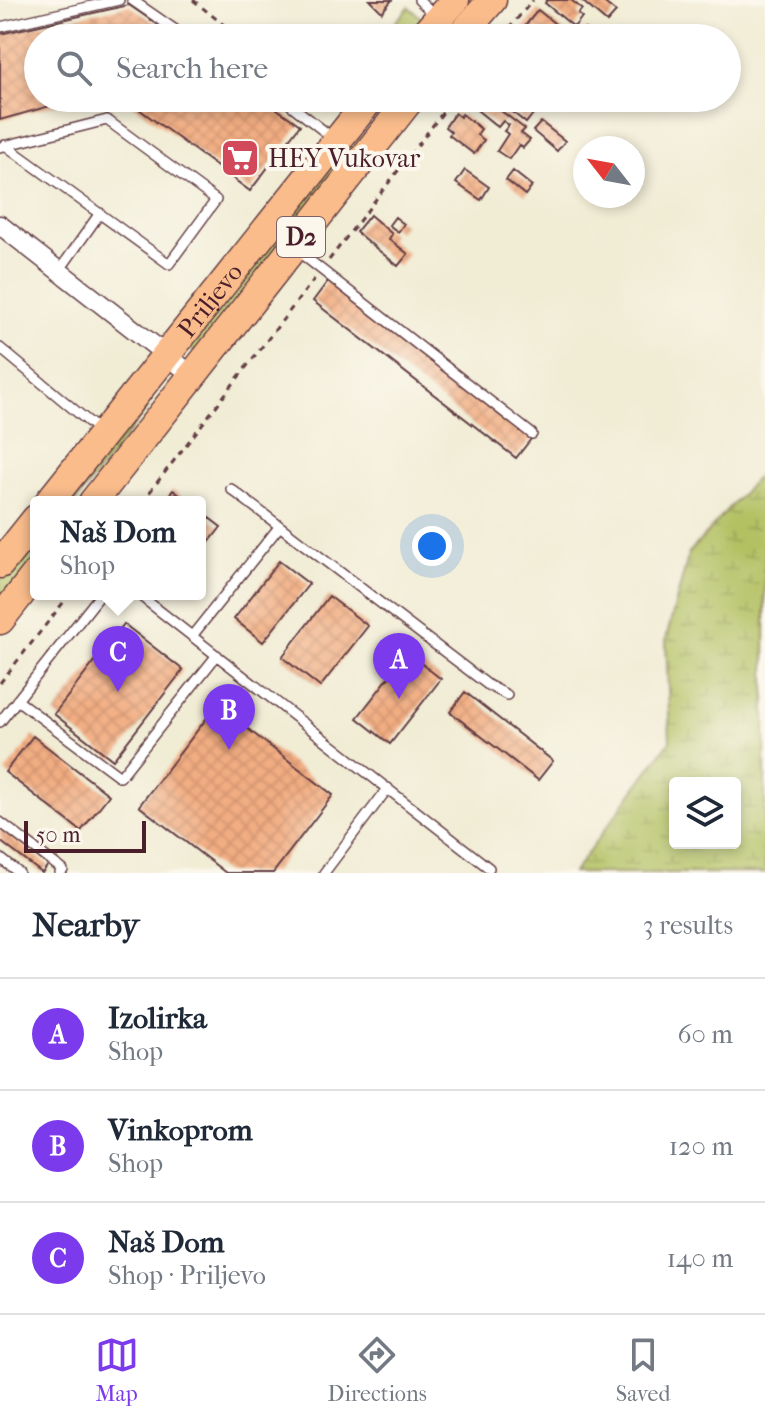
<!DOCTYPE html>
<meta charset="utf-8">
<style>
:root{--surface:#fff;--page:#f2f2f3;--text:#1f2937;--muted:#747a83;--line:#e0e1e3;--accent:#7c3aed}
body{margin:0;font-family:"IM FELL French Canon",serif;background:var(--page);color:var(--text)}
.controls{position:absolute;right:24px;bottom:24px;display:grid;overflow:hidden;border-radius:8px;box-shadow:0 4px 12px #0003}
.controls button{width:72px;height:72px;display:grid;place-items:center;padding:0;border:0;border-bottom:2px solid var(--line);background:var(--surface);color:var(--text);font:40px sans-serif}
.compass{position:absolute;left:573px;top:136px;width:72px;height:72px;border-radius:50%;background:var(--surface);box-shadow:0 4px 12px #0003;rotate:301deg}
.scale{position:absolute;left:24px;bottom:20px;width:122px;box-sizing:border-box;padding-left:8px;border:4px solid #4a1f2b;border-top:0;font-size:22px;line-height:28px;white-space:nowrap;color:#4a1f2b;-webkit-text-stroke:6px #fbf7ec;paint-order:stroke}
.you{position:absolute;left:432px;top:546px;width:28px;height:28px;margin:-20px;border:6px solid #fff;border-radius:50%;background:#1a73e8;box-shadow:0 0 0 12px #1a73e833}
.badge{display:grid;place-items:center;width:52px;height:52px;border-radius:50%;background:var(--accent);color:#fff;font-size:26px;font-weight:700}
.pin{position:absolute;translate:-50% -66px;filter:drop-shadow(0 2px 4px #0008)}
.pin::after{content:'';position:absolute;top:42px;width:28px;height:24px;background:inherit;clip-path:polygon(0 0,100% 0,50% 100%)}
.popup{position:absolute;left:30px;top:496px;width:176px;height:104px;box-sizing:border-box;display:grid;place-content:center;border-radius:8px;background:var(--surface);filter:drop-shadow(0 2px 6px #0005);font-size:26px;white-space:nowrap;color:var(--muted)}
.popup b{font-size:30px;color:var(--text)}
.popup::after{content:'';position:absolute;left:50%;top:100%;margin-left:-16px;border:16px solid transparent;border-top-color:var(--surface)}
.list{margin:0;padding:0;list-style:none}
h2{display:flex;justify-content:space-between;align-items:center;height:104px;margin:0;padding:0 32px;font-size:34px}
h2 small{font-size:26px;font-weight:400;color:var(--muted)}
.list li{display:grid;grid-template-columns:52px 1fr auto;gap:24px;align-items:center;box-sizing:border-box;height:112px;padding:0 32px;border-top:2px solid var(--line)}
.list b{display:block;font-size:30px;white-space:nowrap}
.list p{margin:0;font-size:26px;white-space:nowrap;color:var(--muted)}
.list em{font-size:26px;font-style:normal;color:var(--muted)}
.icon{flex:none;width:44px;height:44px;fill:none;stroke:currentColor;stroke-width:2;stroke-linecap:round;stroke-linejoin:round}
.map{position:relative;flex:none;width:765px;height:873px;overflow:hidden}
.search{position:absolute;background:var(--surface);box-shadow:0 4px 12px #0003;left:24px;right:24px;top:24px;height:88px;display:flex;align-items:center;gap:20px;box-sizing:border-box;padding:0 28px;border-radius:44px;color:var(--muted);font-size:30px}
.sheet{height:440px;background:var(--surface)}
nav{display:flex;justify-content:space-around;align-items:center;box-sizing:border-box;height:112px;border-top:2px solid var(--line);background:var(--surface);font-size:22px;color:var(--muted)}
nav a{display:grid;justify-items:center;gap:4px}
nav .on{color:var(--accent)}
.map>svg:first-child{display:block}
.grass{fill:url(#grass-tufts);stroke:#7e7048;stroke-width:2}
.wetland{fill:url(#wetland-marsh);stroke:#7e7048;stroke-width:2;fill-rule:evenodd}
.building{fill:url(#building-cross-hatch)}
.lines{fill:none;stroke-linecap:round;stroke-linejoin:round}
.lane-casing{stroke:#633e44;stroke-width:12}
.street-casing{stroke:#633e44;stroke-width:21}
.primary-casing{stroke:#633e44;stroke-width:31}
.path{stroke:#633e44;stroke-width:3;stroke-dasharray:6 6;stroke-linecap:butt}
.lane{stroke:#fff;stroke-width:9}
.street{stroke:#fff;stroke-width:18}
.primary{stroke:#fabc8b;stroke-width:28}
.labels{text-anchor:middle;stroke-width:8;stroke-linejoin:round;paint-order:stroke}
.shield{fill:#fbf7ec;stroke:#7f6065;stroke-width:2}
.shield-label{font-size:24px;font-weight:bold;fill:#4a1f2b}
.poi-label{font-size:26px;fill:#4a1f2b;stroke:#fbf7ec;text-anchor:start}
.street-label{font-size:26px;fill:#4a1f2b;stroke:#fbf7ec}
</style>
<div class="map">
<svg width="765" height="873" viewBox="0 0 765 873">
<defs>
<pattern id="grass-tufts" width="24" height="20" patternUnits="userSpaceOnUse" patternTransform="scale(2)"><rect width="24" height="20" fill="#b3c164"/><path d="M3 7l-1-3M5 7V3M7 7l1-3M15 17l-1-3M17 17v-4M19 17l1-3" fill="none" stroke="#9ba557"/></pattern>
<pattern id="wetland-marsh" width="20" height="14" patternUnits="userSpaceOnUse" patternTransform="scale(2)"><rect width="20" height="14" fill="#b3c164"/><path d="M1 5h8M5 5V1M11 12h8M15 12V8" fill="none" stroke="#9ba557"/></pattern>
<pattern id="building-cross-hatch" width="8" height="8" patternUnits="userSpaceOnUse" patternTransform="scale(2)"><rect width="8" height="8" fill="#f2ad82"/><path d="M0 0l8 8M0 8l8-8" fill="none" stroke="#d19470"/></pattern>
</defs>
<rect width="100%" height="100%" fill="#fbf7ec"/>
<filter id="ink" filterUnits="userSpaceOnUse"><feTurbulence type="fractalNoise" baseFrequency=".0125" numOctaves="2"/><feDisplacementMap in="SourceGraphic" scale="16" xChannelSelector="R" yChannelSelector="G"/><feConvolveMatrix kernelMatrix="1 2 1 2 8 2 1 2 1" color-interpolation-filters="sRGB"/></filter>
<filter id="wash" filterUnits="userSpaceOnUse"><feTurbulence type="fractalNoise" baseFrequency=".006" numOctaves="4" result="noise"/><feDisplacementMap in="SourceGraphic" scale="32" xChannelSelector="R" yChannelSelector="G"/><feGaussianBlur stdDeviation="1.8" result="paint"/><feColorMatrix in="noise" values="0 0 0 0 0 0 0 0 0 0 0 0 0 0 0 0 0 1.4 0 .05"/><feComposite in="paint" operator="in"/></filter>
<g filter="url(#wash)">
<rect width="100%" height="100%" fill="#f1ecd4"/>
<path class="grass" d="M409,7L424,20L408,38H374L385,34Z
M354,133L365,141L198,352L188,349Z
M141,401L148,407L76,502H61Z
M36,533V557L0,607V578Z"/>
<path class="wetland" d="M765,468V873H573L670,741L666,639L689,553ZM675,783H735V843H675Z"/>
<g id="blocks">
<path class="building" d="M370,0H392L382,12Z
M547,0H571L582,9L578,14L582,17L574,27L545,3Z
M581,0H601L616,12L607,22Z
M129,5L177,38H38V98L75,99L0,120V34Z
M538,10L565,32L561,38H515Z
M585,29L596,38H578Z
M124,98H261L300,125L250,191Z
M469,98H491L488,101L525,129L521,133L530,140L523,148L519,145L509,159L497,151L508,134L504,131L509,125L503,121L498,127L467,102Z
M495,98H513L533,114L526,123Z
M559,98H587L575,112Z
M455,113L460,117L462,114L481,129L477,135L484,140L474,154L449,135L451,132L445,127Z
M541,122L565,141L557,151L533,131Z
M465,170L489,187L481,200L456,183Z
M513,171L532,186L525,195L506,180Z
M370,215L392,234L389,239L408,254L398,266L356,232Z
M395,217L404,224L398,232L389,225Z
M328,281L531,439L516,458L313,301Z
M173,490L189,502H163Z
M200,511L221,527L200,554Z
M279,561L309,584L263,642L234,619Z
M329,596L368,626L320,687L282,657Z
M124,624L183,670L113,760L54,714Z
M408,653L441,679L390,744L357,718Z
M465,692L553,761L538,780L450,712Z
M217,705L333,795L273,873H226L139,806Z
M33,736L109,795L81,831L5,772Z
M0,828L48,865L42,873L0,841Z"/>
</g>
</g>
<g filter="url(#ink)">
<use href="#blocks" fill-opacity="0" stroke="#633e44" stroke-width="2"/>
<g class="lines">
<defs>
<path id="lane" d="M132,0L187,38
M419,0L437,17
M0,27L119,0
M282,98L334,139
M0,147L107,120L216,200L169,264L5,145
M295,249L532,434
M59,271L100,213
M0,348L101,432
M231,489L488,685L507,695
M138,594L489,868
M192,636L279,527
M17,700L120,777L217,655
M0,722L101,594
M0,822L63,870L60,873
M0,858L19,873
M324,873L388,788"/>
<path id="street" d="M0,225L192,375"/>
<g id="primary">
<path d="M421,38L455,0"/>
<path d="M459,38L492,0"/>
<path id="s1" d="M49,502L371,98"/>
<path d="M93,502L411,98"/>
<path d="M0,564L36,519"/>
<path d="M0,620L36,574"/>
</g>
</defs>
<use href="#lane" class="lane-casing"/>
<use href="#street" class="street-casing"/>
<use href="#primary" class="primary-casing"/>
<path class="path" d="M193,0L240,38
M501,38L533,0
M320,98L335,109
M329,260L454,98
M142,502L315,278
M0,683L70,594"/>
<use href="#lane" class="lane"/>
<use href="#street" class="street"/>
<use href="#primary" class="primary"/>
</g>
</g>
<defs>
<symbol id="supermarket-square" viewBox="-11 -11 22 22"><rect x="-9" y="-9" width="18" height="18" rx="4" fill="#d1495b" stroke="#fbf7ec"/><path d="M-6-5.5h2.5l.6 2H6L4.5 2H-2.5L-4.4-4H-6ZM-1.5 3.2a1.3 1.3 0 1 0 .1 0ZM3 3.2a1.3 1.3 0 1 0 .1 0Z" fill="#fff"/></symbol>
</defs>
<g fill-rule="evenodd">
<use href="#supermarket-square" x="218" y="136" width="44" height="44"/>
</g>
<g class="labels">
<rect class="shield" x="277" y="217" width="48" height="40" rx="6"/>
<g class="shield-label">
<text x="301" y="245">D2</text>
</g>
<g class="poi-label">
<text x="268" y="167">HEY Vukovar</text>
</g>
<g class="street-label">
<text dy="9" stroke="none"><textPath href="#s1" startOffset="258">Priljevo</textPath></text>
</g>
</g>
</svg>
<div class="controls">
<button><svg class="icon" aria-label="layers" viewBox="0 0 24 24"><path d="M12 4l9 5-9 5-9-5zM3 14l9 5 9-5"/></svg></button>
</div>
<svg class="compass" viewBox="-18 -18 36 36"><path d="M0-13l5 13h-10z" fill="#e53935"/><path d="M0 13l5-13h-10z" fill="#747a83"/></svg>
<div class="scale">50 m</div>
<div class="you"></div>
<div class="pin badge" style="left:399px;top:699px">A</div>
<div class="pin badge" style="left:229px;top:750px">B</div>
<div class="pin badge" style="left:118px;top:692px">C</div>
<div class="popup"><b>Naš Dom</b>Shop</div>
<div class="search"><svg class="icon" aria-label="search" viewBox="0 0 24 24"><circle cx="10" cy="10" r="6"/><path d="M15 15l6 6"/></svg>Search here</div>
</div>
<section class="sheet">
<h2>Nearby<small>3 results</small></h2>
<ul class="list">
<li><span class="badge">A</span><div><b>Izolirka</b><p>Shop</p></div><em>60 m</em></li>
<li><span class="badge">B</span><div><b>Vinkoprom</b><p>Shop</p></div><em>120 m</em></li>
<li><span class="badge">C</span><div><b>Naš Dom</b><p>Shop · Priljevo</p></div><em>140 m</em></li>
</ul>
</section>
<nav>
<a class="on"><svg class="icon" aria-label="map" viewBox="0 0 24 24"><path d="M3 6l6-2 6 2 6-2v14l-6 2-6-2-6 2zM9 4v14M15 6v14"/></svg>Map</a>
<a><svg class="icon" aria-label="directions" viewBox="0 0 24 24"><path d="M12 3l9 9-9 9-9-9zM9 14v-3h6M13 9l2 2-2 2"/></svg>Directions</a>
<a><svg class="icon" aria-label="saved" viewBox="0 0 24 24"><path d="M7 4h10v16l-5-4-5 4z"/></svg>Saved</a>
</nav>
